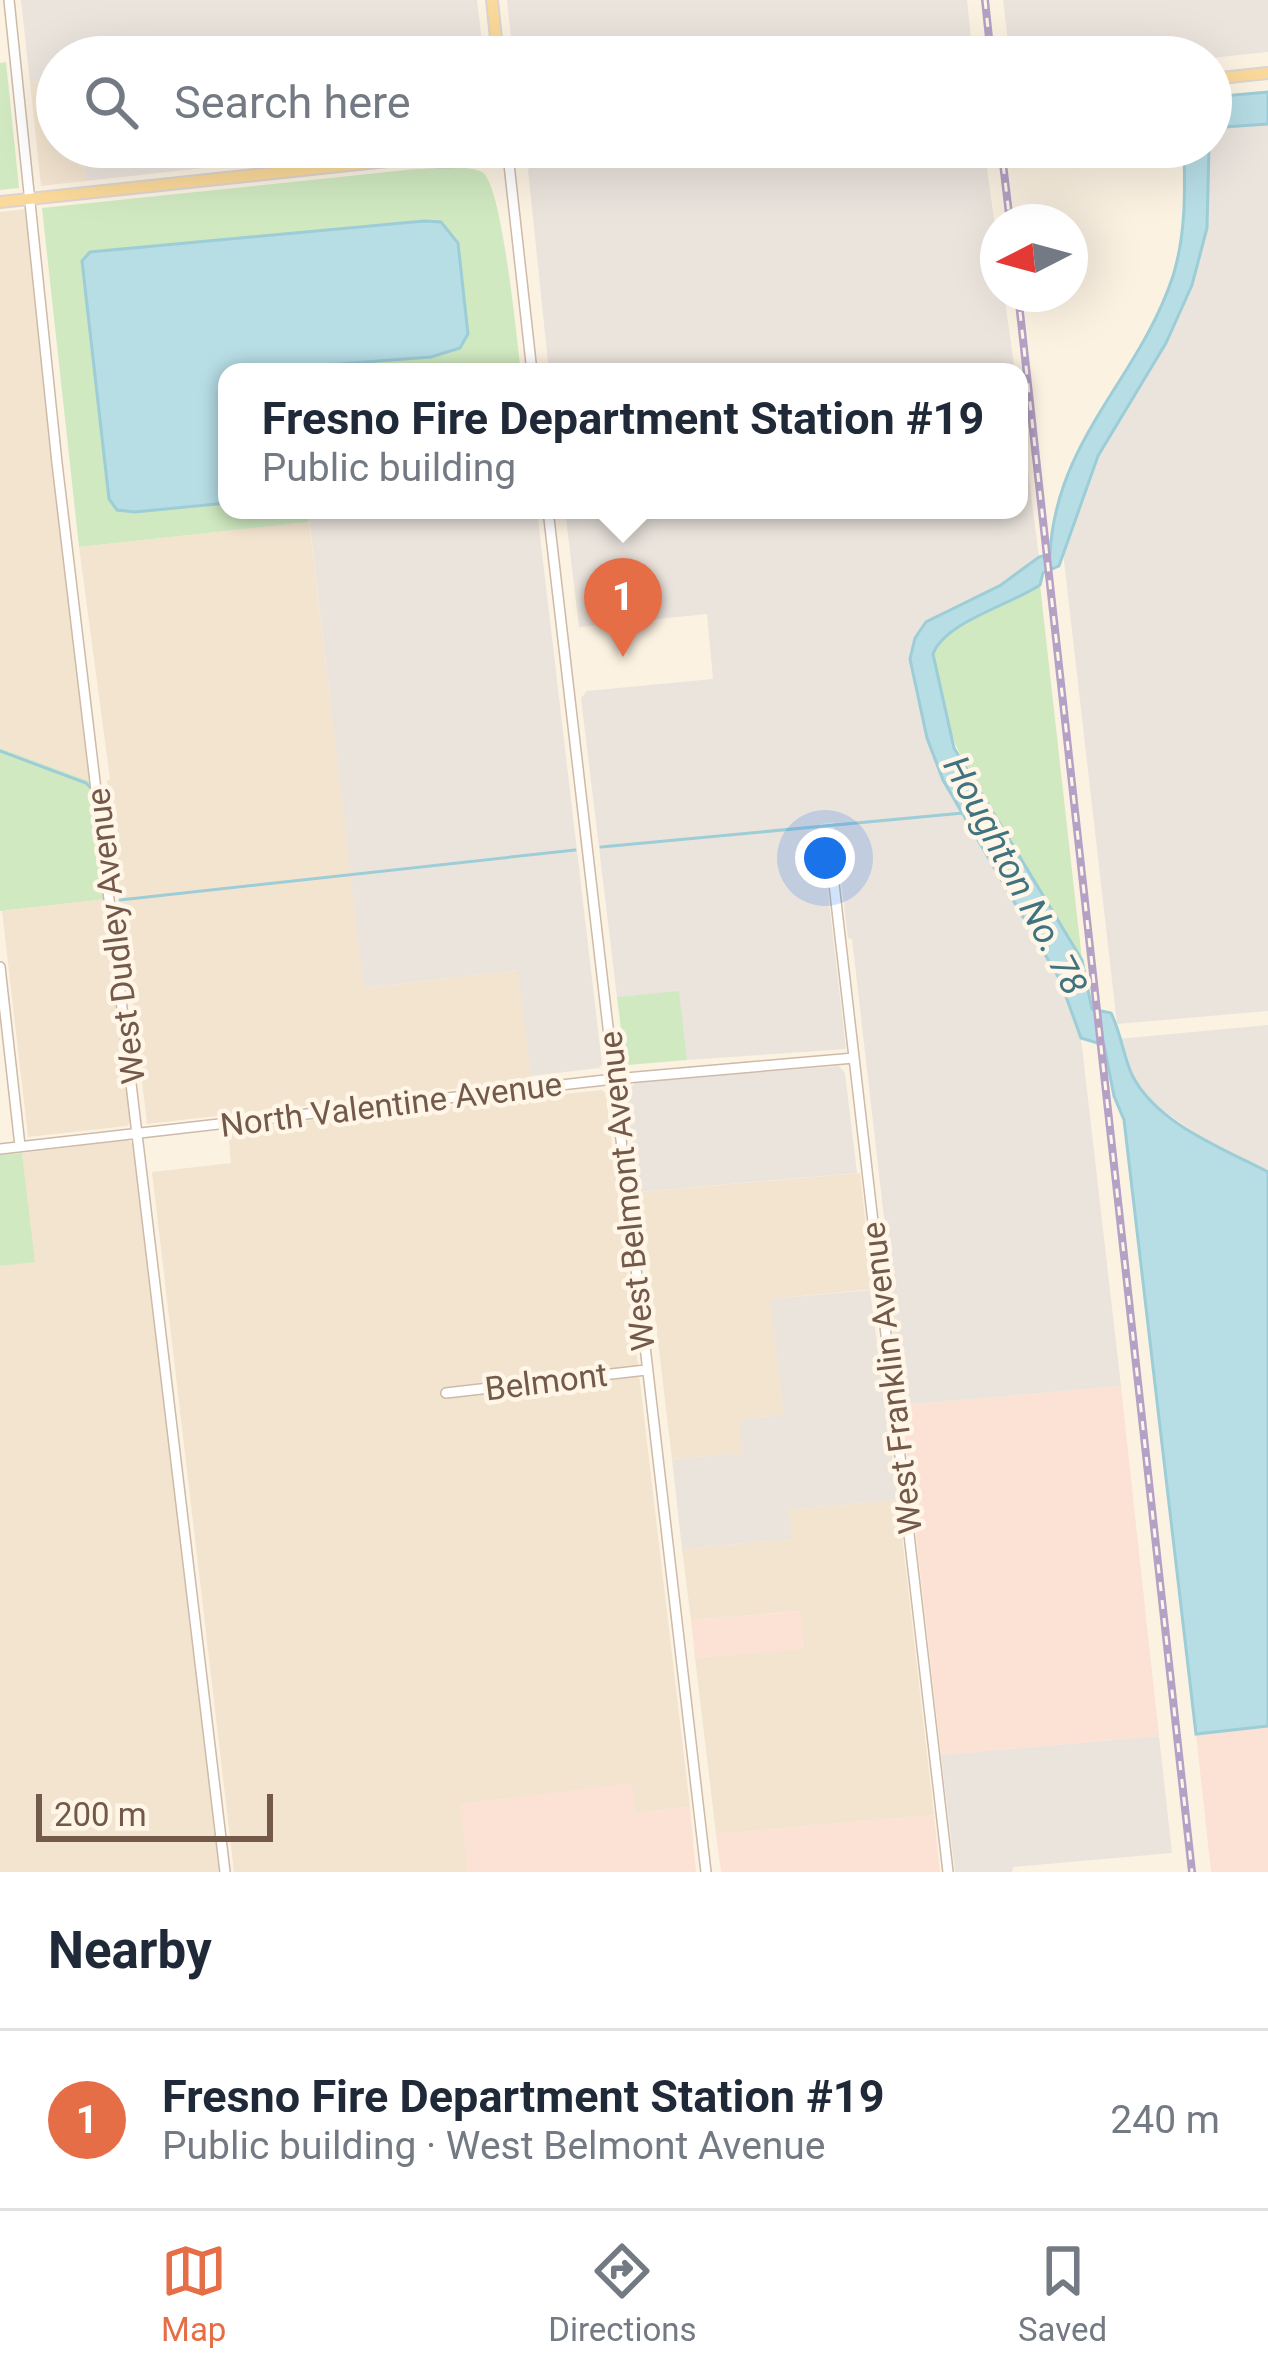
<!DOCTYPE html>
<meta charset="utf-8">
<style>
:root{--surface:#fff;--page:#f2f2f3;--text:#1f2937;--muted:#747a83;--line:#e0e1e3;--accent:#e66e47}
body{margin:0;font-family:Roboto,sans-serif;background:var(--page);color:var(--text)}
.compass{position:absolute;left:980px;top:204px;width:108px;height:108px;border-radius:50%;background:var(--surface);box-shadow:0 12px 48px #0002;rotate:264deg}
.scale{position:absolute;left:36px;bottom:30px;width:237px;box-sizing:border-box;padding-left:12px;border:6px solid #735949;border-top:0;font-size:33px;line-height:42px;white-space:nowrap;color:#735949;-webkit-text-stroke:9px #fff6e8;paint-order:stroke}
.you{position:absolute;left:825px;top:858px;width:42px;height:42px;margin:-30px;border:9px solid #fff;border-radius:50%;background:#1a73e8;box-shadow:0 0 0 18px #1a73e833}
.badge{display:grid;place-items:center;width:78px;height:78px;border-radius:50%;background:var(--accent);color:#fff;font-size:39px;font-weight:700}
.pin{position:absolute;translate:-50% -99px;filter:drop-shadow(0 3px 6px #0008)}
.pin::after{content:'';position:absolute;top:63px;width:42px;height:36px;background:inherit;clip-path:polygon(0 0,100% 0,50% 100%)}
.popup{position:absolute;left:218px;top:363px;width:810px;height:156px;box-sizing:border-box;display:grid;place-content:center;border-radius:24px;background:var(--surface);filter:drop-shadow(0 3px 9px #0005);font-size:39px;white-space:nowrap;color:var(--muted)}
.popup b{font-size:45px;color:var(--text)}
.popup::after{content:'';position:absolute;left:50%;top:100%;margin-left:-24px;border:24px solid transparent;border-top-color:var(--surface)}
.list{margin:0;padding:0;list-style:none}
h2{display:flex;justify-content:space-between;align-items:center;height:156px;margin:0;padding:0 48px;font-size:51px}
h2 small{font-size:39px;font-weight:400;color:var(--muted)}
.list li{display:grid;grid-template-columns:78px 1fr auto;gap:36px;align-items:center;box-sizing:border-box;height:180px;padding:0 48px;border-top:3px solid var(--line)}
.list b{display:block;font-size:45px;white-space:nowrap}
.list p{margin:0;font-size:39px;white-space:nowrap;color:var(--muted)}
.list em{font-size:39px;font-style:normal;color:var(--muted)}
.icon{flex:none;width:66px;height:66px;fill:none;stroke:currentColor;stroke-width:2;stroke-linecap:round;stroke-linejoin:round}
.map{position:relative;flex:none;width:1268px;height:1872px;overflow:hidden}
.search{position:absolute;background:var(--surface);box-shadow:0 12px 48px #0002;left:36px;right:36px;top:36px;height:132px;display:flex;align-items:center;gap:30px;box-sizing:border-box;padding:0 42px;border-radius:66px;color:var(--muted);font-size:45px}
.sheet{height:336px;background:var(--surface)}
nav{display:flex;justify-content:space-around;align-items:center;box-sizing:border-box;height:168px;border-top:3px solid var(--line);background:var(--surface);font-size:33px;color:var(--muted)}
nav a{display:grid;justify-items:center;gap:6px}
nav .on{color:var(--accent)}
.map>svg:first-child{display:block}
.residential{fill:#f3e4d0}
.commercial{fill:#fce2d5}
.industrial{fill:#ebe4dd}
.green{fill:#d0e9c1}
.water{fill:#b7dde5;stroke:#9dcdd7;stroke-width:3}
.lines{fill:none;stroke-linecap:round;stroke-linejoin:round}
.stream{stroke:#9dcdd7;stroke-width:3}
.minor-casing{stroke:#cdbaa9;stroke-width:12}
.major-casing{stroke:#dbd4d0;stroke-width:14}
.minor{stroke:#fff;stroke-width:9}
.major{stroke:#fbd99a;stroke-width:10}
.rail-casing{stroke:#b5a1c5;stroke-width:8}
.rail{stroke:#fff6e8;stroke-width:3;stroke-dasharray:9;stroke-linecap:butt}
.labels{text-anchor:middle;stroke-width:9;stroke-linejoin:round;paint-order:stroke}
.street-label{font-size:33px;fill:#735949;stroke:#fff6e8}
.water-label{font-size:36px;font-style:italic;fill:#3f7380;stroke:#fff6e8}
</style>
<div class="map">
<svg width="1268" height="1872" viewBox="0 0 1268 1872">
<rect width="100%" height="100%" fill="#fcf2e2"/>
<path class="residential" d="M57,79V147H82L86,181L41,186L30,82Z
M25,209L92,782L0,748V212Z
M309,522L365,988L519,970L532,1080L147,1124L107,781L110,779L79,547Z
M106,899L132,1120L127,1126L28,1137L2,911Z
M602,1090L606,1093L690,1807L635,1813L631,1784L461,1804L468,1872H234L152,1172L231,1163L228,1129Z
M128,1140L135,1145L220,1872H0V1266L34,1261L22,1153Z
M860,1173L873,1289L771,1299L784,1415L740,1419L743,1453L672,1459L640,1192Z
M898,1500L934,1815L716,1834L695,1658L804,1648L799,1611L691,1620L682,1549L791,1539L788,1509Z"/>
<path class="commercial" d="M1121,1386L1159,1736L941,1755L901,1405Z
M800,1611L804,1649L695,1658L691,1620Z
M1268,1726V1872H1211L1196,1734Z
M632,1783L635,1813L690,1807L696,1872H468L460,1804Z
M934,1815L940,1872H721L716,1834Z"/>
<path class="industrial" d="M21,0H477L484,57H57V79L30,82Z
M507,0H967L973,57H513Z
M1003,0H1268V52L1211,58L1010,57Z
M1268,124V1011L1117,1024L1063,552L1098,456L1166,343L1192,285L1207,228L1211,139L1224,127Z
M82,147H395L86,181Z
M699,147H984L998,248V294H1004L1015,372H549L528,170L532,164Z
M1019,402L1039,557L1001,585L926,622L927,738L943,780L1060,980L1081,1038L1121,1386L901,1405L888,1288L892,1287L852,939L848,938L834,822L820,824L846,1049L687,1060L678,992L617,997L581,698L587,691L713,679L707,614L579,627L565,510H1019Z
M308,510H537L602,1064L599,1068L531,1076L518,970L364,988Z
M1268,1025V1172L1201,1137L1148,1100L1132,1075L1118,1039Z
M839,1066L845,1073L857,1173L639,1192L626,1094L636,1082Z
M870,1290L898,1500L789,1509L792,1539L682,1549L672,1459L743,1453L739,1419L784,1415L770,1299Z
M1159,1736L1172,1853L1013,1867L1012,1872H955L941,1755Z"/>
<path class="green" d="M6,62L19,188L0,190V63Z
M416,169C434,169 466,164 482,172C502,182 517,342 521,372H227V510H308L309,522L79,547L42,208Z
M1040,585L1082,960C1044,896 921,723 933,653C935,643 942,638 949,632Z
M0,748L92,782L106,899L0,911Z
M679,991L687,1060L628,1065L625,1062L617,997Z
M22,1153L35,1262L0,1266V1155Z"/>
<path class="water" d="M1268,92V124L1224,127L1211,139V97Z
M1184,147H1209L1207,228L1192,285L1166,343L1098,456L1059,566L1043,573L1040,585C1010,605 945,622 933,654L954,748L1082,960L1092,1009L1111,1013C1121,1033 1123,1055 1132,1075C1157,1124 1222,1148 1268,1172V1726L1196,1734L1124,1120L1114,1096L1104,1045L1081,1038L1060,980L943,780L927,738L910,659L915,638L926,622L1001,585L1039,557L1050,554C1056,439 1139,379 1173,276C1186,234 1185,191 1184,147Z
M424,221L441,222L458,243L468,334L460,348L431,357L285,368L282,372H227V503L135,512L117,510L109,499L82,261L90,252Z"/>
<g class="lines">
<path class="stream" d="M0,751L86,783L92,789
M601,847L963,813
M120,900L575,850"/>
<defs>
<path id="minor" d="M9,0L57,463L225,1872
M508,155L532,372
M548,510L706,1872
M834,884L948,1872
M0,967L20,1146
M0,1149L614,1079L854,1058
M446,1393L646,1370"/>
<path id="major" d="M492,0L498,57
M1211,79L1268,73
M409,158L455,147
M0,202L406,159L446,162L589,147"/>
</defs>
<use href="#minor" class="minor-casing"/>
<use href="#major" class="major-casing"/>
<use href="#minor" class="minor"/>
<use href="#major" class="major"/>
<defs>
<path id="rail" d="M985,0L991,57
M1001,147L1010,222
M1018,294L1192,1872"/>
</defs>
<use href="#rail" class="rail-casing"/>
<use href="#rail" class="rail"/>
</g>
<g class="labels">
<g class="street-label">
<text transform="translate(115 936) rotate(-97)" y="12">West Dudley Avenue</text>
<text transform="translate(391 1104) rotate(-7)" y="12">North Valentine Avenue</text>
<text transform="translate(626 1191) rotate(-96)" y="12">West Belmont Avenue</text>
<text transform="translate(891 1378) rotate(-97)" y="12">West Franklin Avenue</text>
<text transform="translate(546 1381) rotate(-7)" y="12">Belmont</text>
</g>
<g class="water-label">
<text transform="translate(1016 875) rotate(62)" y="13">Houghton No. 78</text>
</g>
</g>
</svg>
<svg class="compass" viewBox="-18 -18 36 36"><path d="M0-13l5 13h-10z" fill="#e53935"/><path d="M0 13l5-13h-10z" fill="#747a83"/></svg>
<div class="scale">200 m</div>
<div class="you"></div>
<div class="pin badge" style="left:623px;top:657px">1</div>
<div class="popup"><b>Fresno Fire Department Station #19</b>Public building</div>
<div class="search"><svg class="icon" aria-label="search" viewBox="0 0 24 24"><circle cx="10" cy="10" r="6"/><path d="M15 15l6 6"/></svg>Search here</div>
</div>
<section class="sheet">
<h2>Nearby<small></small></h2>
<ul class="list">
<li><span class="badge">1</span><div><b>Fresno Fire Department Station #19</b><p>Public building · West Belmont Avenue</p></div><em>240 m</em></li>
</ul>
</section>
<nav>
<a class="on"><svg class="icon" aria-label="map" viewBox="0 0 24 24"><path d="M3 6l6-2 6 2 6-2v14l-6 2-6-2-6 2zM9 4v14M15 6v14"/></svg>Map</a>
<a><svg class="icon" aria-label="directions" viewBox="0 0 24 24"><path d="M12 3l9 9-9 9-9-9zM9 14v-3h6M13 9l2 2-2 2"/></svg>Directions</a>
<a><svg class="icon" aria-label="saved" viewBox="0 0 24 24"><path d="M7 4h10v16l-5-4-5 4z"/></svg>Saved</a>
</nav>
